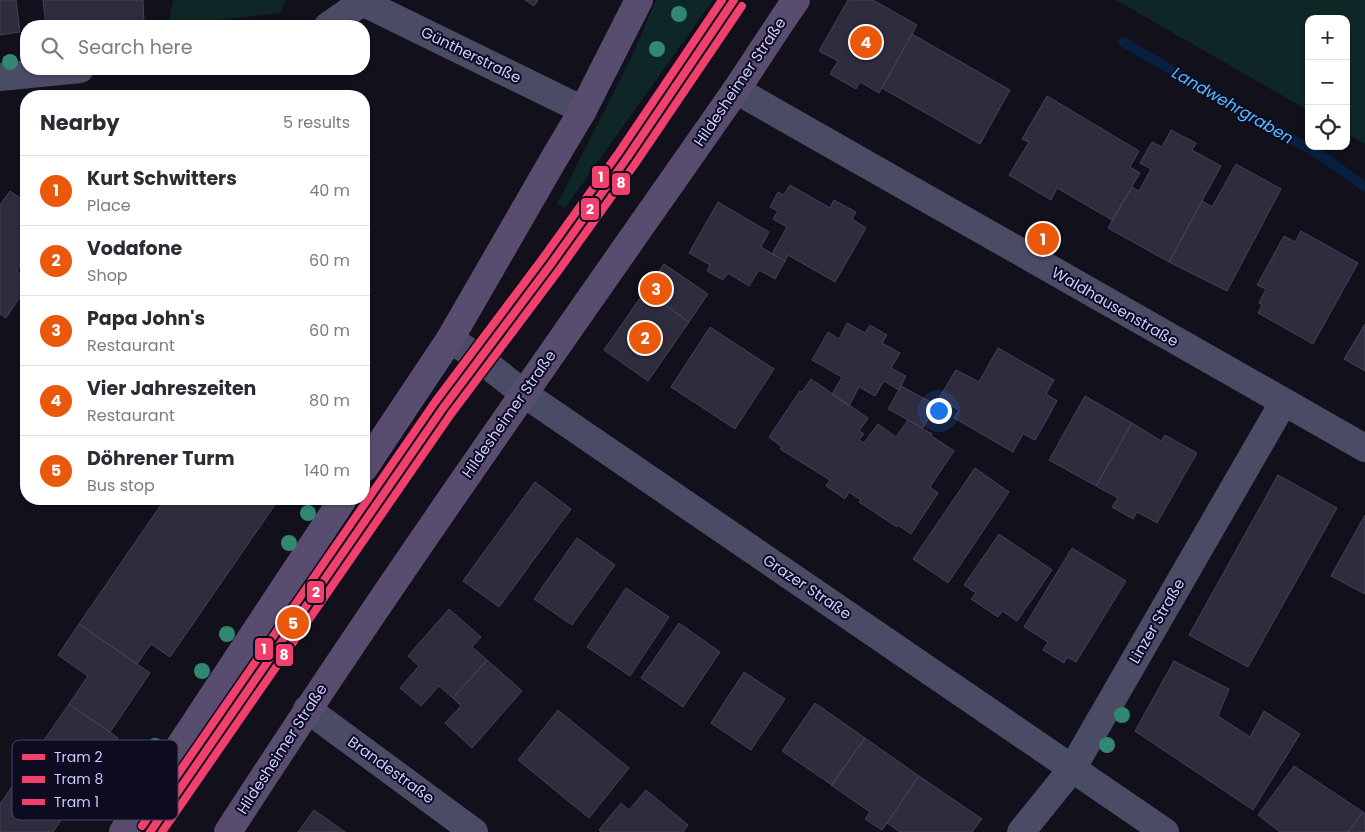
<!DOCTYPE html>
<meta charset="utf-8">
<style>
:root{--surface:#fff;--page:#f7f7f7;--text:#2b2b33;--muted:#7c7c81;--line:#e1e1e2;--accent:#ea580c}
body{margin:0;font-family:Poppins,sans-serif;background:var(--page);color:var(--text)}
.controls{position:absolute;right:15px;top:15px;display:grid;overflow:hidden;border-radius:10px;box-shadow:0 1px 4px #0004}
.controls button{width:45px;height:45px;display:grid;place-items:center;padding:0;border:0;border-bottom:1px solid var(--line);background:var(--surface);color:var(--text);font:25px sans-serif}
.you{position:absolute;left:938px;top:410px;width:18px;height:18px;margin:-12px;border:4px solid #fff;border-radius:50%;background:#1a73e8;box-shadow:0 0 0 8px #1a73e833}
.badge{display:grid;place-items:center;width:32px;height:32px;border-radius:50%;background:var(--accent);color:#fff;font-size:16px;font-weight:700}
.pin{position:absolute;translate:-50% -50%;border:2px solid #fff;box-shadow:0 1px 5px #0006}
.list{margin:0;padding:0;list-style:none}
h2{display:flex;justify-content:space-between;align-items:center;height:65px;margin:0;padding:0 20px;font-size:21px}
h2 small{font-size:16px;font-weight:400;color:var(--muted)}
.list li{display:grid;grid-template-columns:32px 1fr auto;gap:15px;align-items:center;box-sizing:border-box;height:70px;padding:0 20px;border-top:1px solid var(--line)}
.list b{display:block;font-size:19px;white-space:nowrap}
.list p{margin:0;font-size:16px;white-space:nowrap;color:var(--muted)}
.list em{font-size:16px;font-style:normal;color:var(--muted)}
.icon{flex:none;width:28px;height:28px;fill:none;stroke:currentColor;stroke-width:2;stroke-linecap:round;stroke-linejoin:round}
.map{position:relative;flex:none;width:1365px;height:832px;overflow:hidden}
.search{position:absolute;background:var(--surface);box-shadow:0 1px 4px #0004;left:20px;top:20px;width:350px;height:55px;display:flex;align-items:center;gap:12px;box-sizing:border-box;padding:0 18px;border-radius:20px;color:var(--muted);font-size:19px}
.panel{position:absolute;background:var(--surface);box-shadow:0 1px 4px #0004;left:20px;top:90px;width:350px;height:415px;border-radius:20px}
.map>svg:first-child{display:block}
.green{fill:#0e2726}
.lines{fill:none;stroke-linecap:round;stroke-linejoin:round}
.stream{stroke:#081f3f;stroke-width:10}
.building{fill:#2f2c3e;stroke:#44415a}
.minor{stroke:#4a4b65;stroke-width:28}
.major{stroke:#584d6f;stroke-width:28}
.tram-1-casing{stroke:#0d0b20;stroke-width:11}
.tram-2-casing{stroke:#0d0b20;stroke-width:11}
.tram-3-casing{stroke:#0d0b20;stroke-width:11}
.tram-1{stroke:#f2406d;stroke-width:8}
.tram-2{stroke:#f2406d;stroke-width:8}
.tram-3{stroke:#f2406d;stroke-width:8}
.tree{fill:#328772}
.labels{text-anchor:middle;stroke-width:4;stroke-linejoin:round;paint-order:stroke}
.street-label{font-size:15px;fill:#cdcaff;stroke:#0d0b20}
.water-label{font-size:16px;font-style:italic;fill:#58baff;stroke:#0d0b20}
.key{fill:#0d0b20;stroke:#474463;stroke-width:1}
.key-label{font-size:14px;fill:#cdcaff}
.line-badge{stroke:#0d0b20;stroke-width:2}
.badge-label{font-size:14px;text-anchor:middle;font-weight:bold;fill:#fff}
</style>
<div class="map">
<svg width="1365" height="832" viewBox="0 0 1365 832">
<rect width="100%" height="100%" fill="#11101b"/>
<path class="green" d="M173,0H286L281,13L168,25Z
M656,0H713L565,208L557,204L633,54Z
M1116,0H1365V144L1346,133V19H1309V111Z"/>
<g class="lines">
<path class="stream" d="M1123,42L1325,158L1365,187"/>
</g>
<path class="building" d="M0,0H16L20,32L0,35Z
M43,0H143L144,23L115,26H46Z
M525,0H538L534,6Z
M848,0H873L917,25L879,93L860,82L856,89L830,74L838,61L819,51Z
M912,34L1010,90L980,144L882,88Z
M1047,96L1139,151L1130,167L1140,173L1112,220L1057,188L1051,200L1009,175L1029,142L1022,139Z
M1171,130L1196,143L1192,150L1221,166L1169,262L1108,228L1132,187L1139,191L1151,169L1140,163L1152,142L1162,147Z
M1236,164L1281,189L1227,291L1169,262L1202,201L1212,207Z
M790,185L830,208L834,200L856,212L852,219L866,228L835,282L788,255L785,261L772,254L787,227L773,219L778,211L770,207L778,192L784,195Z
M10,191L26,202V264L23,261L17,271L26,277V288L6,318L0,314V205Z
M718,202L769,232L761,247L785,261L775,279L759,270L749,286L728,273L723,280L707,271L710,265L689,253Z
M1301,231L1358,263L1313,344L1258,313L1262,305L1259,303L1266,289L1257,285L1284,236L1295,242Z
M664,264L708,294L689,322L645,291Z
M645,291L689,322L648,381L604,350Z
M847,323L865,333L870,325L887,335L882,343L900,353L891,368L906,376L899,390L884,381L875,396L859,387L849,406L832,394L842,377L812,360L828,332L839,339Z
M1365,324V371L1344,359Z
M710,327L774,369L735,429L671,387Z
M998,348L1054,380L1046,394L1057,401L1035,440L1023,434L1013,452L954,418L959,410L939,398L956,370L979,382Z
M811,379L868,418L859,431L864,434L859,440L864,443L878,424L896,437L908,420L932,434L930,435L954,451L930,487L938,493L911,534L898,525L897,527L859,502L861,500L849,492L845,499L826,486L830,480L780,449L782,447L769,437L800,391L802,392Z
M901,386L936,405L923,428L888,409Z
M1085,396L1132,423L1096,486L1049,460Z
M1132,423L1161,441L1165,435L1197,453L1157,523L1137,512L1133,519L1112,507L1118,498L1096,486Z
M975,468L1009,492L948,583L913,559Z
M1278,475L1337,508L1248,667L1189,635Z
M535,482L571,509L499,607L463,581Z
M165,499H279L170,657L151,644L137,664L79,624Z
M1365,515V594L1331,576Z
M999,534L1052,570L1017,621L1002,611L998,617L971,599L976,593L964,585Z
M577,538L615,565L572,625L534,599Z
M1072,548L1126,581L1076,662L1067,657L1064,663L1043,650L1048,642L1024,627Z
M626,588L669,617L630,676L587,647Z
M449,609L481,637L472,647L487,660L453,698L439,686L421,706L400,688L419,666L408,656Z
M679,623L720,652L683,707L641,678Z
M79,624L150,673L110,732L69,704L88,676L58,655Z
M487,660L522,691L472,748L445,723L461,706L453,698Z
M1174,661L1229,689L1218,716L1250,737L1264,711L1300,734L1253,810L1135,731Z
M744,672L785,699L751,750L711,723Z
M815,703L865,738L832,785L782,751Z
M69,704L118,738L53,832H0V804Z
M558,710L629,768L589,818L518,760Z
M865,738L919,776L882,830L865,819L870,812L831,785Z
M1294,766L1363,812L1348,832H1280L1258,815Z
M919,776L982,819L972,832H900L887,823Z
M646,790L688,825L683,832H601L599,830L621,803L629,810Z
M314,810L345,832H298Z
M1363,812L1365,814V832H1348Z"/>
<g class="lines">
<path class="minor" d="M358,0L583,110
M328,26L362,2
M0,77L80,69
M736,90L1365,448
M450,339L480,359L523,393L1165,832
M307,709L474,832
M1021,832L1072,769L1283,403"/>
<path class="major" d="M364,468L450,339L555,157L583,110L639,0
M123,832L343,499
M228,832C390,581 563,338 734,93C755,62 775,30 796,0"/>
<defs>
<path id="tram-1" d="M150,832L443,408L551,264L627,158L734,0"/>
<path id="tram-2" d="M162,832L451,414L559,270L635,164L742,6"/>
<path id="tram-3" d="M142,826L435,402L543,258L619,152L722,0"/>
</defs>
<use href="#tram-1" class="tram-1-casing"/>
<use href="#tram-2" class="tram-2-casing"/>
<use href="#tram-3" class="tram-3-casing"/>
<use href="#tram-1" class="tram-1"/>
<use href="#tram-2" class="tram-2"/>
<use href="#tram-3" class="tram-3"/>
</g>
<g class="tree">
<circle cx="679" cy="14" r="8"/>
<circle cx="657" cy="49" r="8"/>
<circle cx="10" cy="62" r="8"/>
<circle cx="308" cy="513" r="8"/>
<circle cx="289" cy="543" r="8"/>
<circle cx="227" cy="634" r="8"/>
<circle cx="202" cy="671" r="8"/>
<circle cx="1122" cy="715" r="8"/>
<circle cx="1107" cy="745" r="8"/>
<circle cx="155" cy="746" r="8"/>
</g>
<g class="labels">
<g class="street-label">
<text transform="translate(471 55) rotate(26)" y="5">Güntherstraße</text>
<text transform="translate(740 82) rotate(-56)" y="5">Hildesheimer Straße</text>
<text transform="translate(1115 307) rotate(30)" y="5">Waldhausenstraße</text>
<text transform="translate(509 414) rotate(-55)" y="5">Hildesheimer Straße</text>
<text transform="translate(807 587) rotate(34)" y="5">Grazer Straße</text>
<text transform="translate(1157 621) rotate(-60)" y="5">Linzer Straße</text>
<text transform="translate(282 749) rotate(-57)" y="5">Hildesheimer Straße</text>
<text transform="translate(391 770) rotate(36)" y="5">Brandestraße</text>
</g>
<g class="water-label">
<text transform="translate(1233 105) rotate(30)" y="6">Landwehrgraben</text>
</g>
</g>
<rect x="12" y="740" width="166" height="80" rx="8" class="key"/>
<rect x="22" y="754" width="23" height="6" fill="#f2406d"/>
<rect x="22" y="776" width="23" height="7" fill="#f2406d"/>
<rect x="22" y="799" width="23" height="6" fill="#f2406d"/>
<g class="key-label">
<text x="54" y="762">Tram 2</text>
<text x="54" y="784">Tram 8</text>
<text x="54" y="807">Tram 1</text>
</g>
<g class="line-badge">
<rect x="591" y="165" width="19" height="24" rx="5" fill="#f2406d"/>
<rect x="611" y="172" width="20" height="24" rx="5" fill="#f2406d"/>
<rect x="580" y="197" width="20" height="24" rx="5" fill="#f2406d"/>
<rect x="306" y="580" width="19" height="24" rx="5" fill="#f2406d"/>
<rect x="254" y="637" width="20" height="24" rx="5" fill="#f2406d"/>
<rect x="275" y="643" width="19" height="24" rx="5" fill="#f2406d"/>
</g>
<g class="badge-label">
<text x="601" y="182">1</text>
<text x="621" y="188">8</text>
<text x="590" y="214">2</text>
<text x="316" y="597">2</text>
<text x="264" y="654">1</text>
<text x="284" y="660">8</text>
</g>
</svg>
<div class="controls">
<button>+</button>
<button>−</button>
<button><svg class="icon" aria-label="locate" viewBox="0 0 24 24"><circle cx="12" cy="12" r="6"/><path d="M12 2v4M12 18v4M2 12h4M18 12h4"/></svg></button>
</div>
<div class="you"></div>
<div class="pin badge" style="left:1043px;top:239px">1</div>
<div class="pin badge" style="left:645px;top:338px">2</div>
<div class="pin badge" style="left:656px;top:289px">3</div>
<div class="pin badge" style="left:866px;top:42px">4</div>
<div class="pin badge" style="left:293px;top:623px">5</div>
<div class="search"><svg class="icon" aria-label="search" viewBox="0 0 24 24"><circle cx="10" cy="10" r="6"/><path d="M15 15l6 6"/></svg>Search here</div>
<section class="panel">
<h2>Nearby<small>5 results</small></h2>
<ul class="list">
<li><span class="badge">1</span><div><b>Kurt Schwitters</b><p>Place</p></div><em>40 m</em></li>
<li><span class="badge">2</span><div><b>Vodafone</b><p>Shop</p></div><em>60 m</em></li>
<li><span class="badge">3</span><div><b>Papa John's</b><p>Restaurant</p></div><em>60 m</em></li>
<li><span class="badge">4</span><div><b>Vier Jahreszeiten</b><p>Restaurant</p></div><em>80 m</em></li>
<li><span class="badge">5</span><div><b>Döhrener Turm</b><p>Bus stop</p></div><em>140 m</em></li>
</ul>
</section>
</div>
